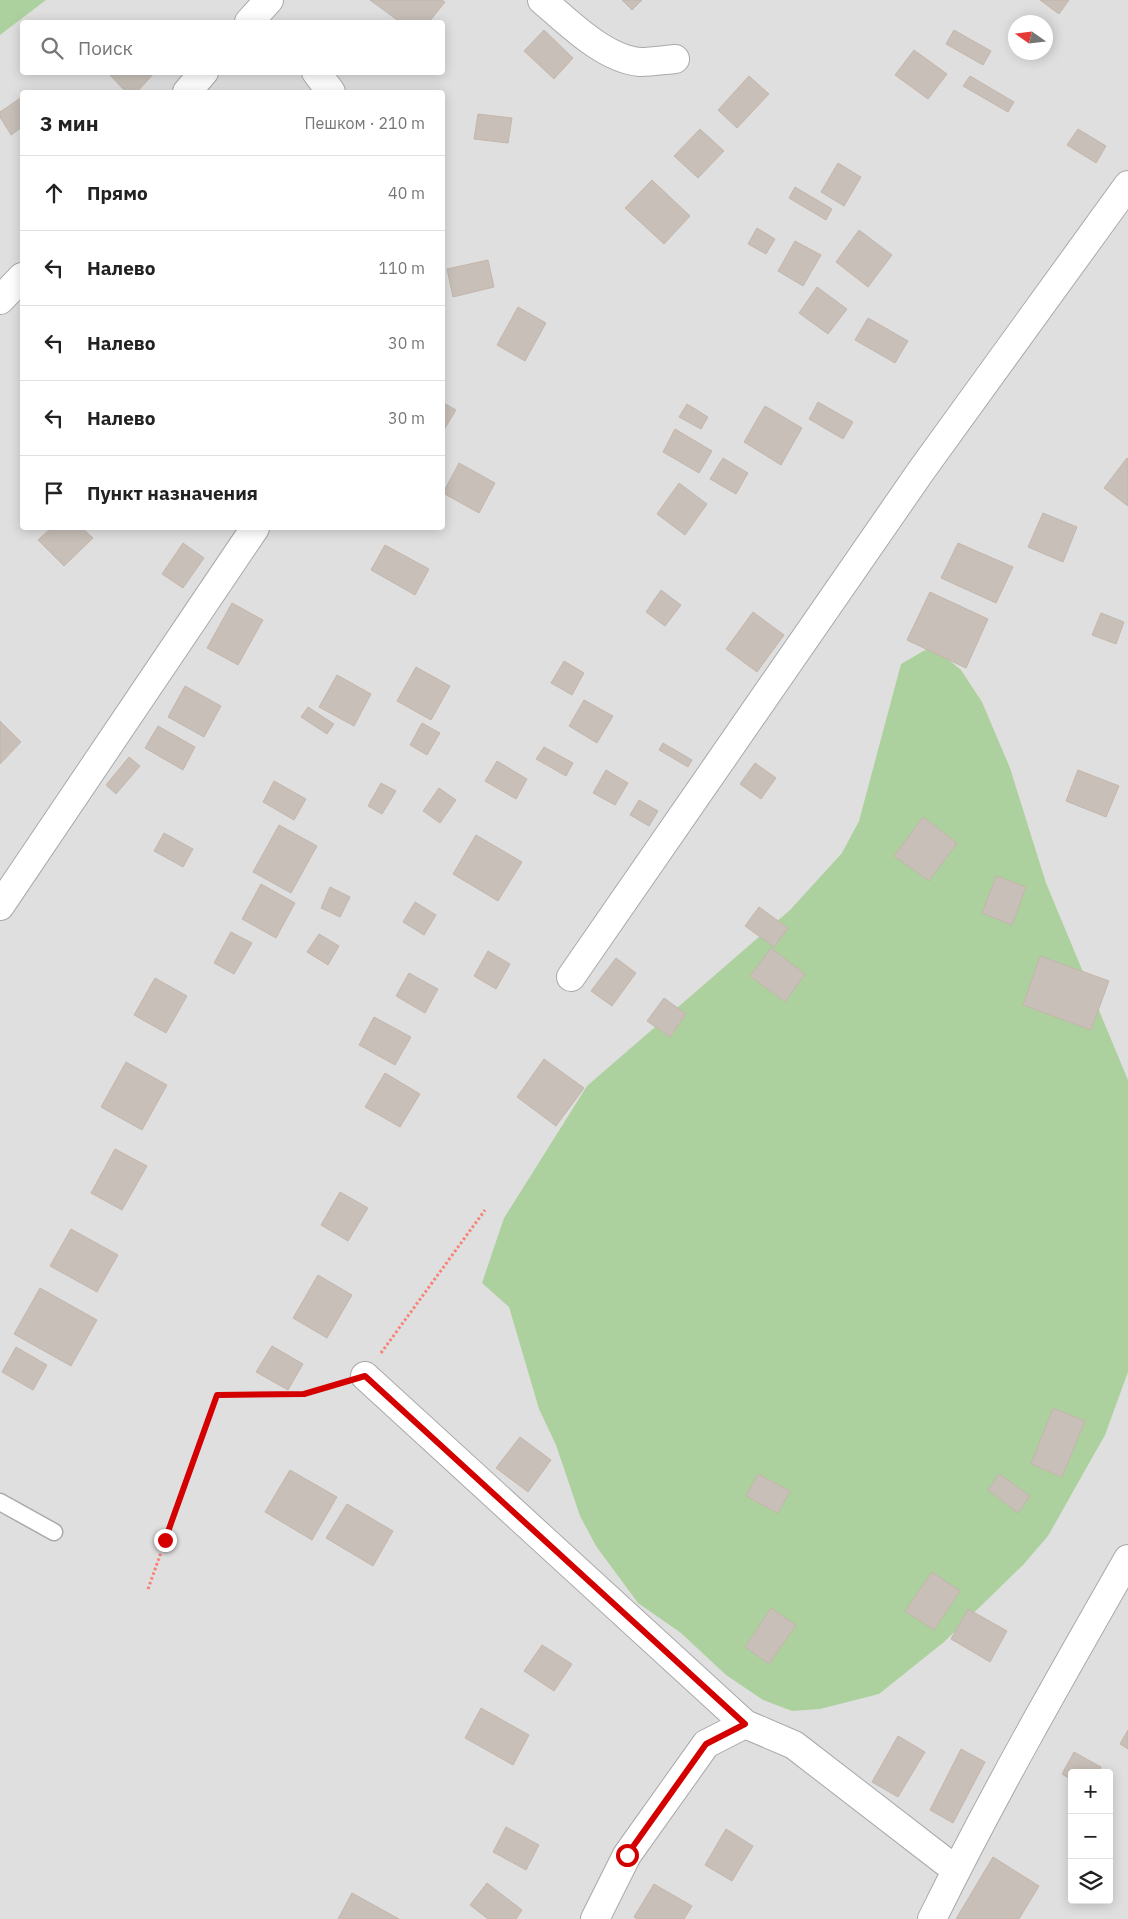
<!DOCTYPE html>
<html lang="ru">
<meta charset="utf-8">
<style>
:root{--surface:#fff;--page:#f2f2f2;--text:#222;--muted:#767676;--line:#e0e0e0}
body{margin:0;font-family:"IBM Plex Sans",sans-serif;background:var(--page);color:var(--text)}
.controls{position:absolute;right:15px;bottom:15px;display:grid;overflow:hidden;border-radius:5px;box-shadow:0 2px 12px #0003}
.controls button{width:45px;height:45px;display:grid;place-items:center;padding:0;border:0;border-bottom:1px solid var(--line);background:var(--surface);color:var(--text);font:25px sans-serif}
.compass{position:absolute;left:1008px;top:15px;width:45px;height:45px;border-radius:50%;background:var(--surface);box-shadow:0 2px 12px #0003;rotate:284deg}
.stop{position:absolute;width:15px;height:15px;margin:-11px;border:4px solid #d40000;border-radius:50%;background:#fff}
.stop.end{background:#d40000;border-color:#fff;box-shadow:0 1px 5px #0008}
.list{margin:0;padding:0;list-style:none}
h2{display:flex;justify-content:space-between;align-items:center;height:65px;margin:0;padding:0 20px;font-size:21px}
h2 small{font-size:16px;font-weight:400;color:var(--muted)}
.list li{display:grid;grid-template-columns:32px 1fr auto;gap:15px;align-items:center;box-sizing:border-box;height:75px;padding:0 20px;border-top:1px solid var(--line)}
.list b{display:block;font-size:19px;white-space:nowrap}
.list em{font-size:16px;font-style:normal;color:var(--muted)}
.icon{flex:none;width:28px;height:28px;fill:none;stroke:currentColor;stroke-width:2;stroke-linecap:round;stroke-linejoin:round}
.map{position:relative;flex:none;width:1128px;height:1919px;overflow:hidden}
.search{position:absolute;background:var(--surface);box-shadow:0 2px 12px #0003;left:20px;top:20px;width:425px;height:55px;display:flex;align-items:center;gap:12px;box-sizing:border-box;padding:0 18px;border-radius:5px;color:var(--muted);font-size:19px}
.panel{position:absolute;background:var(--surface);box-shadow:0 2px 12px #0003;left:20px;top:90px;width:425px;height:440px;border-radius:5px}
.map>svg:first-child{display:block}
.residential{fill:#e0dfdf;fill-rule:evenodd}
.forest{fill:#add19e}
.building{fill:#c7bfb8;stroke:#c4b6ab}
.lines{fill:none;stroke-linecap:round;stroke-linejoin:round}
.lane-casing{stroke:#a9a9a9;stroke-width:19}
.street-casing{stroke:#a9a9a9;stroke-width:30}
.path{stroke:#fa8072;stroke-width:3;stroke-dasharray:2.5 2.5;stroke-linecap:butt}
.lane{stroke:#fff;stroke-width:16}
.street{stroke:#fff;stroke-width:28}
.route{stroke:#d40000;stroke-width:6}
</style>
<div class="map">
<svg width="1128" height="1919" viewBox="0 0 1128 1919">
<rect width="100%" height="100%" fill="#f2efe9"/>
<path class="residential" d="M0,0H1128V1919H0ZM22,22H442V72H22ZM1016,22H1046V52H1016ZM22,92H442V528H22ZM1072,1773H1109V1900H1072Z"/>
<path class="forest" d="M0,0H46L0,35Z
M932,646L961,670L982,702L1010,768L1046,883L1128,1080V1372L1105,1435L1048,1536L1023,1565L944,1642L879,1694L820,1709L792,1711L763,1700L726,1675L681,1633L638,1603L596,1546L580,1516L556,1445L539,1409L509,1307L482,1283L504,1218L587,1086L790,910L842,853L859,821L901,664Z"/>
<path class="building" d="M370,0H442L445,2L429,22H400Z
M622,0H642L632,10Z
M1040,0H1069L1059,14Z
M544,30L573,58L554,79L524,51Z
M954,30L991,51L983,65L946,44Z
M914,50L947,74L928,99L895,75Z
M107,72H155L137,92H126Z
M749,76L769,94L737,128L718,110Z
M970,76L1014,102L1008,112L963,86Z
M22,97V127L11,135L0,117V112Z
M478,114L512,118L508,143L474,139Z
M700,129L724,151L698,178L674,156Z
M1078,129L1106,146L1096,163L1067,145Z
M838,163L861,177L844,206L821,192Z
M652,180L690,216L664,244L625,208Z
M795,187L832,209L826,220L789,198Z
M757,228L775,239L766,254L748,244Z
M859,230L892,255L868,287L836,262Z
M795,241L821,255L803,286L778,271Z
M488,260L494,287L453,297L447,269Z
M817,287L847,309L828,334L799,313Z
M518,307L546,323L525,361L497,345Z
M868,318L908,341L895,363L855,340Z
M442,402L456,410L442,433Z
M818,402L853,422L843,439L809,419Z
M687,404L708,417L701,429L679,417Z
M765,406L802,428L781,465L744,442Z
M675,429L712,451L699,473L663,452Z
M723,458L748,473L736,494L710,479Z
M1127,458L1128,459V506L1104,488Z
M459,463L495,483L479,513L443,493Z
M679,483L707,504L685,535L657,514Z
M1043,513L1077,527L1063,562L1028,547Z
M51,528H82L93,538L64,566L38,540Z
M183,543L204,558L183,588L162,574Z
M958,543L1013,567L996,603L941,578Z
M385,545L429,569L415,595L371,570Z
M661,590L681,605L665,626L646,612Z
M930,592L988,619L966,668L907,640Z
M232,603L263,620L238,665L207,648Z
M753,612L784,635L757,672L726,649Z
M1101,613L1124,622L1116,644L1092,635Z
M564,661L584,673L572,695L551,683Z
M416,667L450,686L431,720L397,701Z
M337,675L371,694L354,726L319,707Z
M185,686L221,706L204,737L168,717Z
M584,700L613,716L597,743L569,726Z
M308,707L334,724L327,734L301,717Z
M0,721L21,742L0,764Z
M422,723L440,733L427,755L410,745Z
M158,726L195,747L183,770L145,748Z
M663,743L692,760L688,767L659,750Z
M544,747L573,763L566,776L536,759Z
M129,757L140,766L116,794L106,785Z
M497,761L527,779L516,799L485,781Z
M755,763L776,778L761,799L740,784Z
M606,770L628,783L615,805L593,793Z
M1078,770L1119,786L1106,817L1066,801Z
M274,781L306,799L294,820L263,802Z
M381,783L396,791L382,814L368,806Z
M439,788L456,800L440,823L423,811Z
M639,800L658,811L649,826L630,815Z
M923,817L957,843L929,881L894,856Z
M279,825L317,846L291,893L253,872Z
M164,833L193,849L183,867L154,851Z
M476,835L522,862L498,901L453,874Z
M996,876L1026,887L1012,925L982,913Z
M261,884L295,903L276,938L242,919Z
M330,887L350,897L340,917L321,908Z
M415,902L436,915L424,935L403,922Z
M759,907L788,928L774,947L745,926Z
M231,932L252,943L234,974L214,963Z
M319,934L339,946L328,965L307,952Z
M771,948L805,974L785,1002L750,976Z
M488,951L510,964L496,989L474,976Z
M1040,956L1109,981L1091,1030L1023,1005Z
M616,958L636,973L612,1006L591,991Z
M409,973L438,989L425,1013L396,996Z
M155,978L187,996L166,1033L134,1015Z
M664,998L686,1014L670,1037L647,1021Z
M374,1017L411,1037L395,1065L359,1045Z
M544,1059L584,1088L556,1126L517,1097Z
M126,1062L167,1085L142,1130L101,1107Z
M385,1073L420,1094L400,1127L365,1107Z
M115,1149L147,1166L122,1210L91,1193Z
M340,1192L368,1208L348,1241L321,1225Z
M71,1229L118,1255L97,1292L50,1266Z
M318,1275L352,1295L327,1338L293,1318Z
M40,1288L97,1320L71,1366L14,1334Z
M272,1346L303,1364L288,1390L256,1372Z
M16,1347L47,1365L33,1390L2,1372Z
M1053,1408L1085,1421L1062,1477L1031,1464Z
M520,1437L551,1460L528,1492L496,1468Z
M290,1470L337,1497L312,1540L265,1512Z
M758,1474L790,1491L778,1513L746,1496Z
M999,1474L1030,1496L1018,1513L988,1490Z
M347,1504L393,1531L373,1566L326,1538Z
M932,1572L960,1591L934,1630L905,1611Z
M771,1608L796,1625L769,1664L745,1647Z
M968,1609L1007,1631L990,1662L951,1639Z
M542,1645L572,1664L554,1691L524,1671Z
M481,1708L529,1735L513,1765L465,1738Z
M1128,1730V1749L1120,1744Z
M898,1736L925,1752L898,1797L872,1782Z
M961,1749L985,1762L953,1823L930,1810Z
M1074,1752L1101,1767L1098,1773H1072V1780L1062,1774Z
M506,1827L539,1845L526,1870L493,1852Z
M726,1829L753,1846L732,1881L705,1865Z
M993,1857L1039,1886L1019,1919H956Z
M487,1883L522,1910L516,1919H488L470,1905Z
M654,1884L692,1906L684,1919H638L634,1917Z
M352,1893L399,1919H338Z"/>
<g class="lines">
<defs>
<path id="lane" d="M0,1502L54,1532"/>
<path id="street" d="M542,0C568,22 604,59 640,62C651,62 664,60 675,59
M249,22L269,0
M316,72L331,92
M187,92L204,72
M0,300L22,277
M0,906L255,528
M571,977L921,471L1128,185
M365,1376L745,1724
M595,1919L627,1855L706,1744L745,1724L794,1745L956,1870
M932,1919C992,1797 1060,1678 1128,1559"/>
</defs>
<use href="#lane" class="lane-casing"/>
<use href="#street" class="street-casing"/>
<path class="path" d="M381,1353L485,1210
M148,1589L217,1395L304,1393L338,1384"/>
<use href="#lane" class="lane"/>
<use href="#street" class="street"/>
</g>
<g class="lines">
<path class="route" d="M165,1540L217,1395L304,1394L365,1376L745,1724L706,1744L627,1855"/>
</g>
</svg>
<div class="controls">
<button>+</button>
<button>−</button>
<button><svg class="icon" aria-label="layers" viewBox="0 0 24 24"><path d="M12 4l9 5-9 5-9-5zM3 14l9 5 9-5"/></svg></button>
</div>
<svg class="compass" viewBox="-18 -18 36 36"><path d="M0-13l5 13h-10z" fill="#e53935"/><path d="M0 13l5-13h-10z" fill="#767676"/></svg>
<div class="stop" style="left:627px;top:1855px"></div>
<div class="stop end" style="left:165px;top:1540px"></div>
<div class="search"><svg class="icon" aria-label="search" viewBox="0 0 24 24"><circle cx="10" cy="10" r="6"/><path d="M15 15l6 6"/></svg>Поиск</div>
<section class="panel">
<h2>3 мин<small>Пешком · 210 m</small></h2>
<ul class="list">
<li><svg class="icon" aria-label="ahead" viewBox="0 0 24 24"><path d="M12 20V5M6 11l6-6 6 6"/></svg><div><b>Прямо</b></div><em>40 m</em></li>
<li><svg class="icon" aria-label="left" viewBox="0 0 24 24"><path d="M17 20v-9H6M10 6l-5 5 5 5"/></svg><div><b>Налево</b></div><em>110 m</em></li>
<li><svg class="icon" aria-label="left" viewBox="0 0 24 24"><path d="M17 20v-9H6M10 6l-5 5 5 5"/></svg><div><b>Налево</b></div><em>30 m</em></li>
<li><svg class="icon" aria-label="left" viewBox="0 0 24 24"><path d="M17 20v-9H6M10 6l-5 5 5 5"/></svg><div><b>Налево</b></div><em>30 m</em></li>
<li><svg class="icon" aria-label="arrive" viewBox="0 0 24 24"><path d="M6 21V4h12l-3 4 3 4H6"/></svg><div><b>Пункт назначения</b></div></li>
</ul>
</section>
</div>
